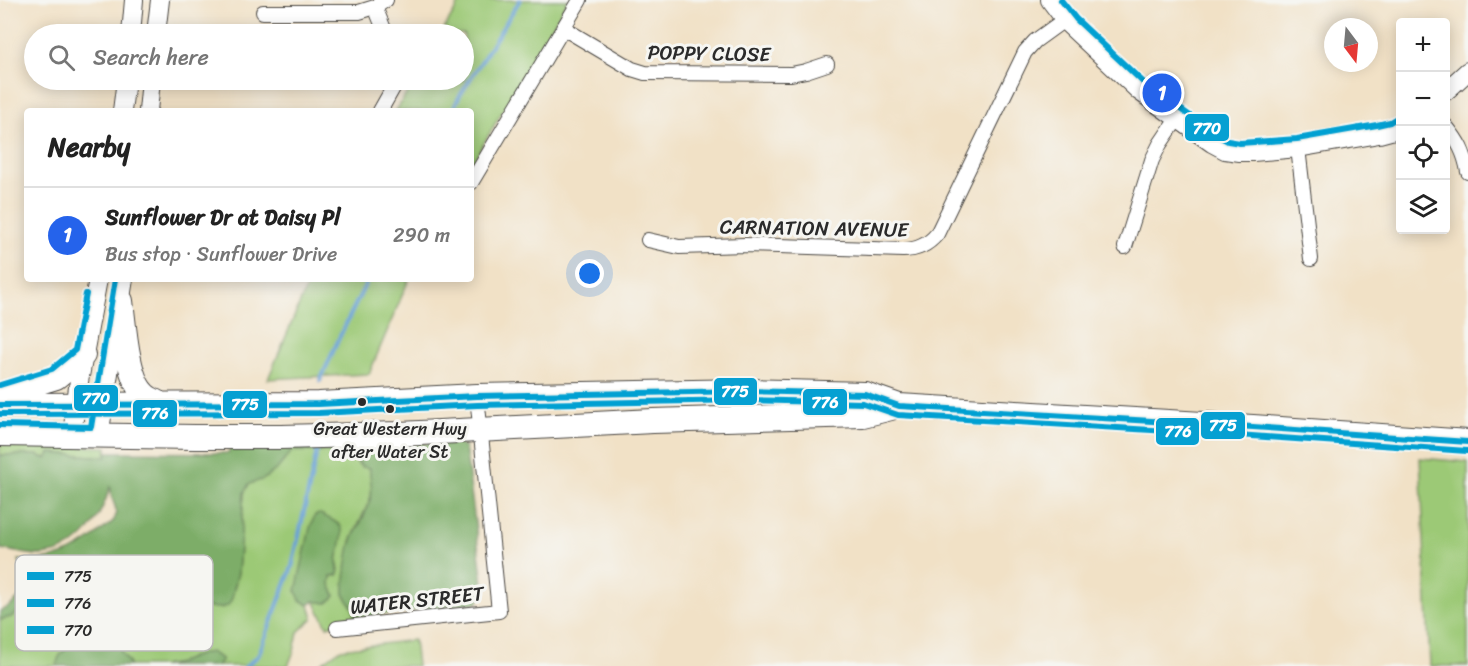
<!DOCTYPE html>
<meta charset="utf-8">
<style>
:root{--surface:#fff;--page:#f6f6f6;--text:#222;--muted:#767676;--line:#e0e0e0;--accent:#2563eb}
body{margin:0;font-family:Sriracha,sans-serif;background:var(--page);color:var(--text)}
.controls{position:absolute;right:18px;top:18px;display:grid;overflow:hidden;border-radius:6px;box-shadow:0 3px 15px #0003}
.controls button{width:54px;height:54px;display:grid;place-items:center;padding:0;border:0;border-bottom:2px solid var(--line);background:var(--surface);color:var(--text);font:30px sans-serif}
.compass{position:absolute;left:1324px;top:18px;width:54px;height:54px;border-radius:50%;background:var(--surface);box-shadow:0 3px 15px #0003;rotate:164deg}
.you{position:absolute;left:590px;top:274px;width:21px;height:21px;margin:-15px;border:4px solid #fff;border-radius:50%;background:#1a73e8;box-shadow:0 0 0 9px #1a73e833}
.badge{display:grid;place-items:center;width:39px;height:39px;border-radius:50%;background:var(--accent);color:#fff;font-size:20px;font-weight:700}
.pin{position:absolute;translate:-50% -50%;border:3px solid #fff;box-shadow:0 2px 6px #0006}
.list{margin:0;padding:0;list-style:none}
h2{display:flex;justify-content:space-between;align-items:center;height:78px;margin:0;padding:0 24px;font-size:26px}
h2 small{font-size:20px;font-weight:400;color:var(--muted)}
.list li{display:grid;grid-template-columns:39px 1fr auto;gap:18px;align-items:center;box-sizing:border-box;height:96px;padding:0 24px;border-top:2px solid var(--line)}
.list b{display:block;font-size:22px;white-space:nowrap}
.list p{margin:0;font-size:20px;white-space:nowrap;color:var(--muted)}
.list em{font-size:20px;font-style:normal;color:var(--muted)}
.icon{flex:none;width:33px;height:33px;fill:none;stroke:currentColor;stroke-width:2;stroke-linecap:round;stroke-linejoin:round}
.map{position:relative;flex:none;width:1468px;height:666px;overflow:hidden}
.search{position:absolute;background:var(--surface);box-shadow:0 3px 15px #0003;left:24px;top:24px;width:450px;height:66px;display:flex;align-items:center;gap:15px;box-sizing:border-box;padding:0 21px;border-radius:33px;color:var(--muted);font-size:22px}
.panel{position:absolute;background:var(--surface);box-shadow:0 3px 15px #0003;left:24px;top:108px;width:450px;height:174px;border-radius:6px}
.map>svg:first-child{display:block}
.green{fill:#9cc976;stroke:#647a50;stroke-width:1.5}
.forest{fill:#7dad67;stroke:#546c49;stroke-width:1.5}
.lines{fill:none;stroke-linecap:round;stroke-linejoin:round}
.stream{stroke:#69a1d7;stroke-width:4}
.street-casing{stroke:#494642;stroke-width:16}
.secondary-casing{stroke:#494642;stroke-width:20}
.highway-casing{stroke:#494642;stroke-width:26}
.street{stroke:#fff;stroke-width:14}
.secondary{stroke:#fff;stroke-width:18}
.highway{stroke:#fff;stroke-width:24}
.bus-1-casing{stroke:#f6f6f2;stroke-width:10}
.bus-2-casing{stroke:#f6f6f2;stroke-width:10}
.bus-3-casing{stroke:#f6f6f2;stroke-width:10}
.bus-1{stroke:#06a0d2;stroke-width:6}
.bus-2{stroke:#06a0d2;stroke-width:6}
.bus-3{stroke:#06a0d2;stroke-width:6}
.bus-dot{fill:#2b2b2b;stroke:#f6f6f2;stroke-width:2}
.labels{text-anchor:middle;stroke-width:6;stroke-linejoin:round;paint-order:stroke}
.bus-label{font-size:18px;fill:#2b2b2b;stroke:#f6f6f2}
.street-label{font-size:20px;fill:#2b2b2b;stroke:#f6f6f2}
.key{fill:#f6f6f2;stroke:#b9b9b6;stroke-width:1.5}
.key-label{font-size:16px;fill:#2b2b2b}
.line-badge{stroke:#f6f6f2;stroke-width:2}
.badge-label{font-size:16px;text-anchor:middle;font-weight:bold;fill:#fff}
</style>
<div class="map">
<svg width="1468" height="666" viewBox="0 0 1468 666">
<rect width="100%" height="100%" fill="#f6f6f2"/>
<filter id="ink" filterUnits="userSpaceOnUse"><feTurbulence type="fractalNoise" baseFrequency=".0167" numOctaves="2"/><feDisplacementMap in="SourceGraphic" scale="12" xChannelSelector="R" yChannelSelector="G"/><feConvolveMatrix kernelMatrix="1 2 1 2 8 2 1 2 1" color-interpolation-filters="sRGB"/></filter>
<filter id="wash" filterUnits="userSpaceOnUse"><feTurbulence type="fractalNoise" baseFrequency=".008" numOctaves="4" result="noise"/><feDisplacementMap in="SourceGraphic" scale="24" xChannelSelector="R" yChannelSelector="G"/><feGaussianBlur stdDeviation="1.35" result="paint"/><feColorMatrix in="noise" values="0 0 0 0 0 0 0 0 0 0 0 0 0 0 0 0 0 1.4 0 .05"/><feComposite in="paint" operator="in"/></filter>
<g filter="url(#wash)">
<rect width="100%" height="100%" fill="#f1e1c6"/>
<path class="green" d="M461,0H568L471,165V111H396L415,80H464V34H441Z
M310,279H409L369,374L268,379Z
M0,444L107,447V457L51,453L48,459L37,455H0Z
M295,451H343L352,454L359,465L370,468L372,486L371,497L351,541L344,587V594L353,608L355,618L327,626L314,601L327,603L335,596L330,584L331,576L338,575L339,569L337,561L340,544L300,600L309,605L313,618L298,632L294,651L288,666H217L221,659L192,657L179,663L162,666H129V663L104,632C91,633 83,629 70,632L73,643C65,650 57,655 57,666H0V620C15,614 39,590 55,598C64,602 76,614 85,621L121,618L146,621L154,620L159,618L167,609L180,604L222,608L231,601L238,573L244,493L249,484L264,478L278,468L291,452Z
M1420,458L1468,462V666H1430Z
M414,640L417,666H317L341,649Z"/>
<path class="forest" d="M458,443L465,448L466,453L484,591L483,595L477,603L355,618L353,608L344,594V587C346,574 347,551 352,540C358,526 368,511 371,496C373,486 369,477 370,468L362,467L352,454L343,451H295L291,452L278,468L264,479L249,484L244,493L238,573L231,601L227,606L218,608L180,604L168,609L159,618L146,621L121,618L84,621C73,611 57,593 41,596L11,617L0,620V611C11,607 24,596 26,584C26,576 22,568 19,560C52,563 75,553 100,532C104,528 111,524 114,520C119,511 114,505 112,498C111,495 111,492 111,489L110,487C100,521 80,552 42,555C29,555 13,551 0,549V455H37L47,459L50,453L107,457L106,452H110L229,453L230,447Z
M321,514C328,519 336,520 341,527C345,535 338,552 337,561C337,566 339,569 338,575L331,576L330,584L335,596L327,603L314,601L309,605L300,600L296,591L310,528L315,515Z
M71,628L82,629L94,633L104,632L118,639L121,652L129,663V666H57C57,655 65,650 72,643L70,632Z
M210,652L222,659L217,666H162L179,663L192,657Z"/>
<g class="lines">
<path class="stream" d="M452,111L459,97L520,0
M320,381L340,336L368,279
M246,666L258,656L292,567L317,451"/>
</g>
</g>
<g filter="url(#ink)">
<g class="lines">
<defs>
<path id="street" d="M375,7L386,34
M263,12H359L375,7L386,0
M563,28L632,69L645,73L791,74L806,71L827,64
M380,111L393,88L396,80
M1446,126C1458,141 1465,153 1468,172
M1298,148L1311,259
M471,183L580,0
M648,240L679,247L745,245L903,250C917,250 928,245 937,234L1025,52L1035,41L1064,20
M1125,247L1152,160L1160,144L1177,119
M337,628L499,611L477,396"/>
<path id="secondary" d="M1050,0L1069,25L1139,91L1212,143L1225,150L1239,152H1253L1298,148L1379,134L1394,130L1400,126
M131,34L134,0
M156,34L160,0
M1446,91L1468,71
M122,111L126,80
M148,111L151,80
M72,435L78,387L98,279
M99,436L124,279"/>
<path id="highway" d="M121,301C124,324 127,377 143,393C147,398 155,401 160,404
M0,394L56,377L83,355
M0,405L319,404L477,396L747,391L865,394L899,406
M0,434L195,437H281L400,434L653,421L863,415L899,406L1253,427L1468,442"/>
</defs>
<use href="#street" class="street-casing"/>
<use href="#secondary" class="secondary-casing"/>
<use href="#highway" class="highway-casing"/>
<use href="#street" class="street"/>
<use href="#secondary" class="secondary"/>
<use href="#highway" class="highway"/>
<defs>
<path id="bus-1" d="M0,405L319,404L477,396L747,391L865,394L899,406L1253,427L1468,442"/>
<path id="bus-2" d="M0,414L319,413L477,405L747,400L863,403L898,415L1252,436L1467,451"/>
<path id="bus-3" d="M1061,0L1076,19L1145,84L1217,135L1228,141L1240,143L1297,139L1377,125L1390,122L1395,119
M0,385L52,369L75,350L86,294
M0,425L91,427L115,279"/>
</defs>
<use href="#bus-1" class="bus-1-casing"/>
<use href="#bus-2" class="bus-2-casing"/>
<use href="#bus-3" class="bus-3-casing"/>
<use href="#bus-1" class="bus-1"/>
<use href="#bus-2" class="bus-2"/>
<use href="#bus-3" class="bus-3"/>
</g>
</g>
<g class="bus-dot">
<circle cx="362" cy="402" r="5"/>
<circle cx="390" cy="409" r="5"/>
</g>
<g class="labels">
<g class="bus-label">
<text x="390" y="435">Great Western Hwy<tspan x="390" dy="23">after Water St</tspan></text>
</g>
<g class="street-label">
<text transform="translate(709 53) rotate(1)" y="7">POPPY CLOSE</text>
<text transform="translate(814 228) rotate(1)" y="7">CARNATION AVENUE</text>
<text transform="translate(417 600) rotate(-6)" y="7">WATER STREET</text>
</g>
</g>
<rect x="15" y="555" width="198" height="96" rx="9" class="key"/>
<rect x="27" y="572" width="27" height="8" fill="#06a0d2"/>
<rect x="27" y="599" width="27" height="8" fill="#06a0d2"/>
<rect x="27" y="626" width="27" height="8" fill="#06a0d2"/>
<g class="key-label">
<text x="64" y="582">775</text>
<text x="64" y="609">776</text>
<text x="64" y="636">770</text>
</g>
<g class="line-badge">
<rect x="1184" y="113" width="46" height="29" rx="6" fill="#06a0d2"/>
<rect x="713" y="377" width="45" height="29" rx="6" fill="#06a0d2"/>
<rect x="73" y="384" width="46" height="28" rx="6" fill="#06a0d2"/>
<rect x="802" y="388" width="46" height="28" rx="6" fill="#06a0d2"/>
<rect x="222" y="390" width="46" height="29" rx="6" fill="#06a0d2"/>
<rect x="132" y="399" width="46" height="29" rx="6" fill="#06a0d2"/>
<rect x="1200" y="411" width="46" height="29" rx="6" fill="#06a0d2"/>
<rect x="1155" y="417" width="45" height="29" rx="6" fill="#06a0d2"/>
</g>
<g class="badge-label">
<text x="1207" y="134">770</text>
<text x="735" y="397">775</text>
<text x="96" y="404">770</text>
<text x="825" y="408">776</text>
<text x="245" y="410">775</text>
<text x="155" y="419">776</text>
<text x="1223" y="431">775</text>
<text x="1178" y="437">776</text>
</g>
</svg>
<div class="controls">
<button>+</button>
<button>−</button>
<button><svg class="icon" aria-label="locate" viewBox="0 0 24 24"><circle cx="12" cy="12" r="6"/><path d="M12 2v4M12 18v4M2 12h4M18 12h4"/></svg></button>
<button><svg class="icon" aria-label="layers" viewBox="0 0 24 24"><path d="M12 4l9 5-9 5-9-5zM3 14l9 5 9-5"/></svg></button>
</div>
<svg class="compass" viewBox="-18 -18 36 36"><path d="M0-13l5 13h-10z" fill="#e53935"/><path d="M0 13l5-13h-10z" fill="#767676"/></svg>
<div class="you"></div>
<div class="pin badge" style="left:1162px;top:93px">1</div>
<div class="search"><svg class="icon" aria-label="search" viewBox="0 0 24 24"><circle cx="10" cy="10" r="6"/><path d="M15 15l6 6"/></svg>Search here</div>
<section class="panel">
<h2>Nearby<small></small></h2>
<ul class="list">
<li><span class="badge">1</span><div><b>Sunflower Dr at Daisy Pl</b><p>Bus stop · Sunflower Drive</p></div><em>290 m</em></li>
</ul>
</section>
</div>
